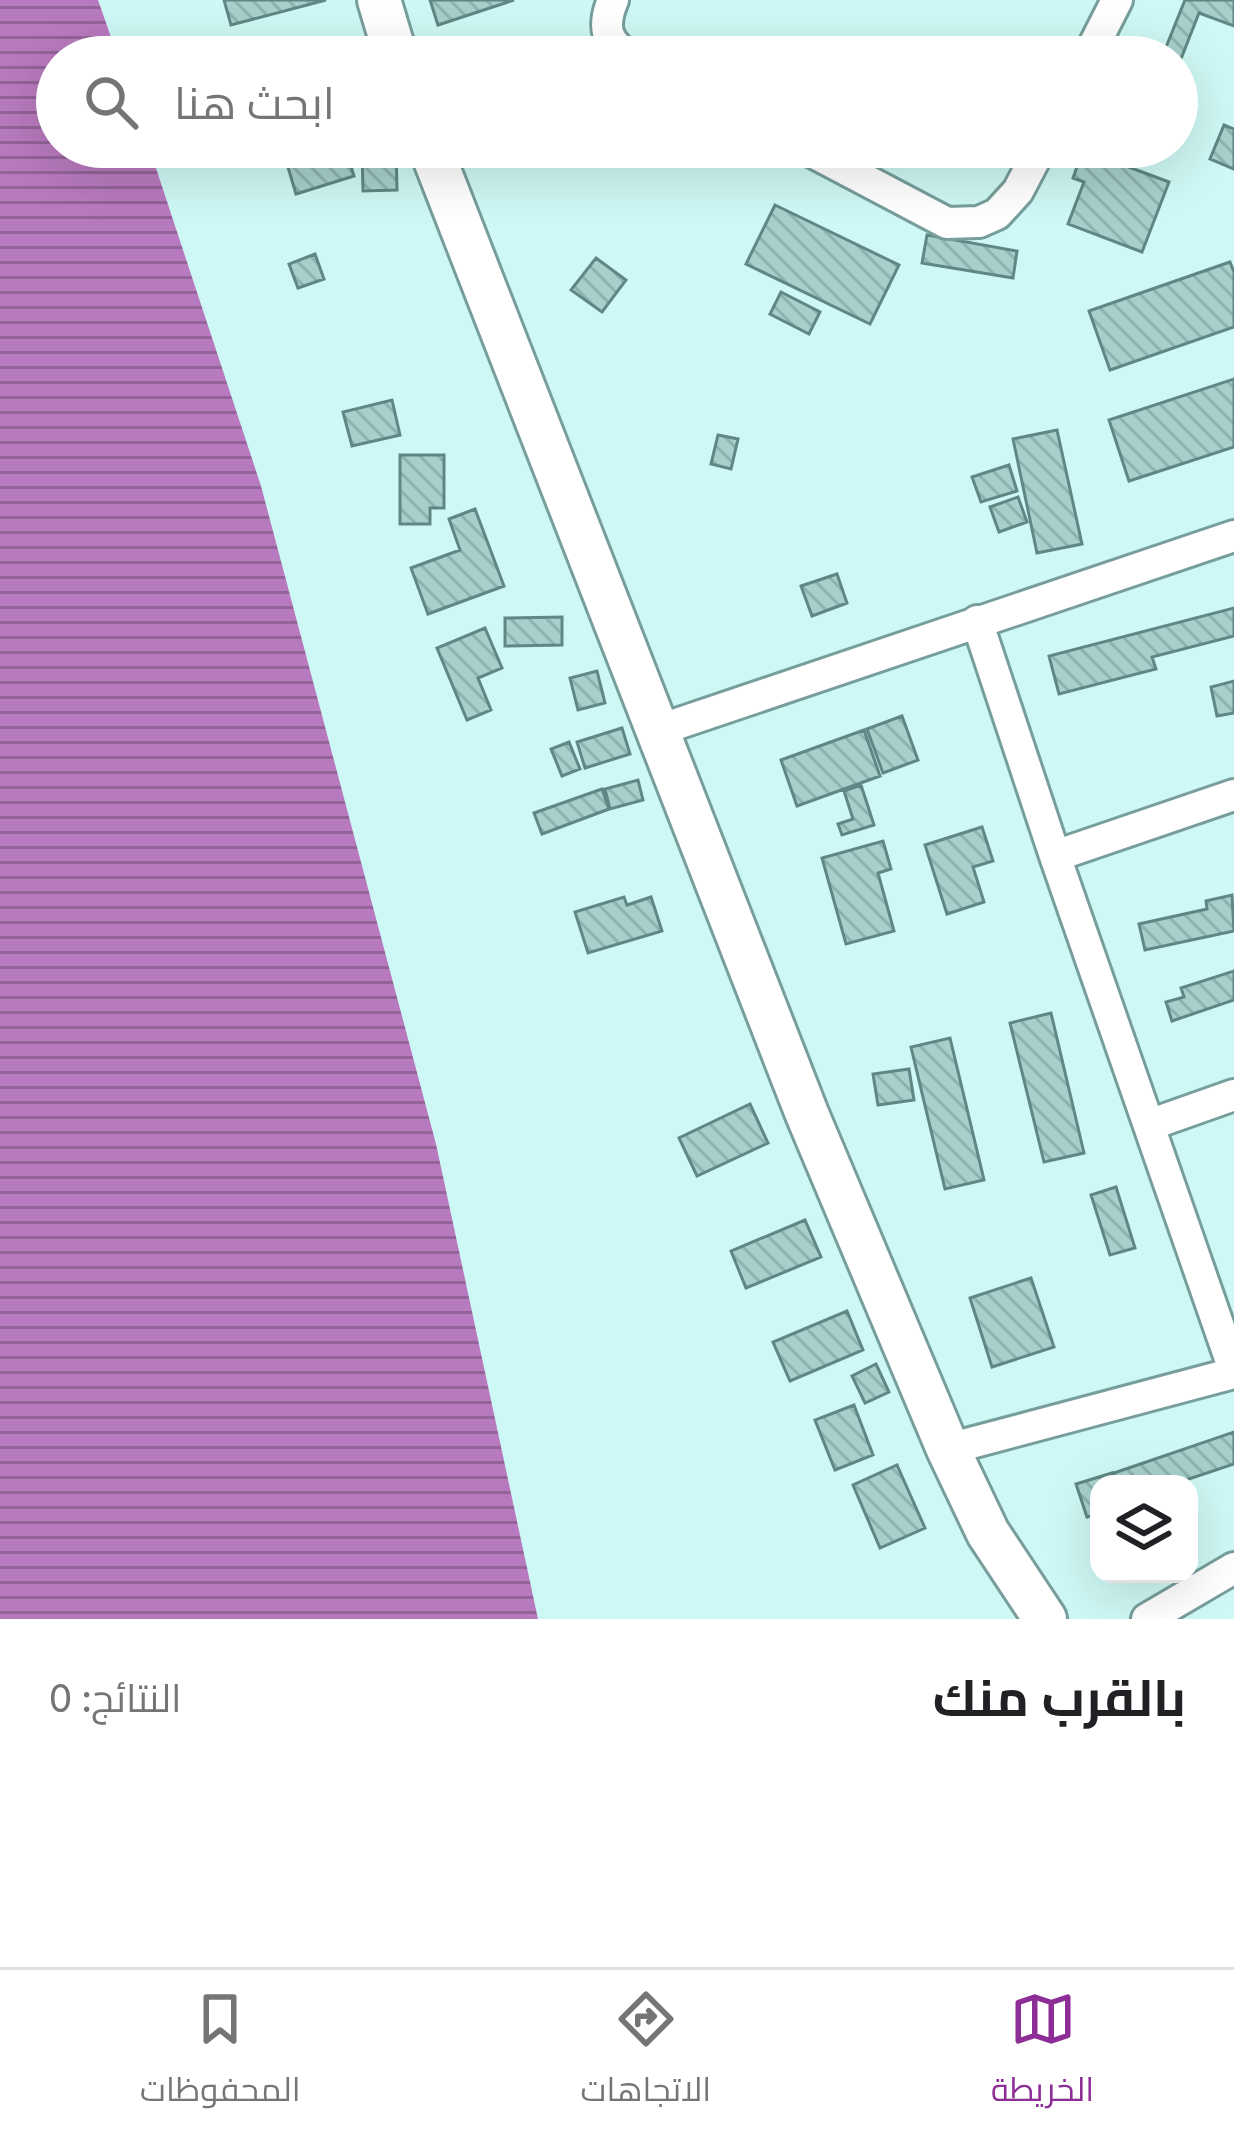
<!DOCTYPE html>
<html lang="ar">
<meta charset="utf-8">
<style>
:root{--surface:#fff;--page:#f2f2f2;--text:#202124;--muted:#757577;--line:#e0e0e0;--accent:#8d2e97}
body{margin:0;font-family:Overpass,Cairo,sans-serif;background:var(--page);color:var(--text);direction:rtl}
.controls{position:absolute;right:36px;bottom:36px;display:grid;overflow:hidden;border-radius:24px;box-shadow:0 12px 48px #0002}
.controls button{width:108px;height:108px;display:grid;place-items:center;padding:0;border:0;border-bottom:3px solid var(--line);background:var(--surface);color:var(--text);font:60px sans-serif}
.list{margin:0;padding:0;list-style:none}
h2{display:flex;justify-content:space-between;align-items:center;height:156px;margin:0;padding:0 48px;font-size:51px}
h2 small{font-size:39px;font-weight:400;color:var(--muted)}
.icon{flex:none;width:66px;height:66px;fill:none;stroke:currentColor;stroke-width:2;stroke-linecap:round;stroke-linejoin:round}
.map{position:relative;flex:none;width:1234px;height:1619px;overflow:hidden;direction:ltr}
.search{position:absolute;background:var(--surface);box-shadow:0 12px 48px #0002;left:36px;right:36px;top:36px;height:132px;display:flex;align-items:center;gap:30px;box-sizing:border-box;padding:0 42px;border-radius:66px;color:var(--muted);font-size:45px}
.sheet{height:348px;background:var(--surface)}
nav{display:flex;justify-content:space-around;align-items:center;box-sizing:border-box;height:168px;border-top:3px solid var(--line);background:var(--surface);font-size:33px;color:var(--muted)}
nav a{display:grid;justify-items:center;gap:6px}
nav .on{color:var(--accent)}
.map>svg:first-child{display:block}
.water{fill:url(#water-rules)}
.building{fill:url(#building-back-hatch);stroke:#608785;stroke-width:3}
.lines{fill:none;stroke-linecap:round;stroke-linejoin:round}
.street-casing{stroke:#779e9c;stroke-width:36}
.secondary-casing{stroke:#779e9c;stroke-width:48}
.street{stroke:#fff;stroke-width:30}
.secondary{stroke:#fff;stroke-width:42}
</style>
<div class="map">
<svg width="1234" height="1619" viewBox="0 0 1234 1619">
<defs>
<pattern id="water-rules" width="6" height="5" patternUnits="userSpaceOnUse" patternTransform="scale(3)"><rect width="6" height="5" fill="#b87abe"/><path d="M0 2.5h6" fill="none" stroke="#946399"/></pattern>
<pattern id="building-back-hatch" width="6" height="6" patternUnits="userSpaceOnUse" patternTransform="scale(3)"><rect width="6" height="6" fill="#a7d0cd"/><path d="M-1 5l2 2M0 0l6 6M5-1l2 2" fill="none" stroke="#8eb2af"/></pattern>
</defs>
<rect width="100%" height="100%" fill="#cef8f5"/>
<path class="water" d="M0,0H98L118,57H57V147H149L261,486L436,1144L538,1619H0Z"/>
<path class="building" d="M224,0H326L231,25Z
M430,0H514L438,25Z
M1185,0H1234V26L1199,13L1177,69V57H1162Z
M1224,125L1234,129V169L1210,159Z
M282,147H345L354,176L296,194Z
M362,147H396L397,190L363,191Z
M1083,150L1169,182L1142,252L1068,224L1084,182L1073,178Z
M775,205L899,265L870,324L746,264Z
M927,235L1017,251L1013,278L922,263Z
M315,254L324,279L298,288L289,264Z
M596,258L626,280L602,312L571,290Z
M1230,262L1234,272V327L1110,370L1089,311Z
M781,292L820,312L809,334L770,314Z
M1234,379V447L1129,481L1109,420Z
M392,400L400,435L352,446L343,412Z
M1057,430L1082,544L1037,553L1013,439Z
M718,435L738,439L731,469L711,464Z
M400,455H444V508H430V524H400Z
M1009,465L1017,491L981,502L972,477Z
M1018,497L1027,522L999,532L990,507Z
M475,509L504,586L428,614L411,568L460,550L449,519Z
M837,574L847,603L812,616L801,586Z
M1234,608V636L1152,657L1156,669L1059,694L1049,656Z
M562,617V645L505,646V618Z
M485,628L502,668L478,678L491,710L467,720L437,648Z
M597,671L605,703L578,710L570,678Z
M1234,681V713L1217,716L1211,687Z
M902,716L918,760L883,773L867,729Z
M622,728L630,754L585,768L577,742Z
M864,730L880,776L797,806L781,760Z
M569,742L580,769L562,776L551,749Z
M638,780L643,800L610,809L605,789Z
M861,785L874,825L842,835L838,824L853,819L844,791Z
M602,789L609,809L542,834L534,813Z
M982,827L993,861L973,867L984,902L947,914L925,845Z
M883,841L891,869L878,873L894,931L846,944L822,858Z
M1232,895L1234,931L1145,950L1139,924L1207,909L1206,901Z
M624,897L627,905L651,897L662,931L588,953L575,912Z
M1234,971V1000L1172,1021L1166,1002L1184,997L1181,988Z
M1051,1013L1084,1153L1044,1162L1010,1023Z
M950,1038L984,1180L945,1189L911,1047Z
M909,1069L914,1100L878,1105L873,1074Z
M750,1104L768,1143L697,1176L679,1138Z
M1116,1187L1135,1248L1110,1255L1091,1195Z
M805,1220L821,1257L746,1288L731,1251Z
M1031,1278L1054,1347L992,1367L970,1298Z
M847,1311L863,1350L790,1381L773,1342Z
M876,1364L889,1392L865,1403L852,1376Z
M854,1405L873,1455L835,1470L815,1420Z
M1234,1432V1464L1174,1484H1118L1114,1473Z
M897,1465L925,1528L880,1548L853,1485Z
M1112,1473L1115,1484H1099V1513L1087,1517L1076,1484Z"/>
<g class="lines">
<defs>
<path id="street" d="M613,0C602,26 605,43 631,57
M1088,57L1117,0
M803,147L947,223L979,222L997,214L1018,191L1041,147
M977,621L1055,856L1234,1370
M656,731L1234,536
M1055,856L1234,795
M1149,1125L1234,1095
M948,1449L1234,1373
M1147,1619L1234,1568"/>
<path id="secondary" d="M379,0L396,57
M430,147L807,1114L948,1449L988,1533L1045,1619"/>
</defs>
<use href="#street" class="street-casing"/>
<use href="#secondary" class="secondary-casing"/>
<use href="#street" class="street"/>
<use href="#secondary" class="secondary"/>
</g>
</svg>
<div class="controls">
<button><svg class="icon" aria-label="layers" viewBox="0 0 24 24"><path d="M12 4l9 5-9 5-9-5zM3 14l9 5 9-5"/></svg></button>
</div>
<div class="search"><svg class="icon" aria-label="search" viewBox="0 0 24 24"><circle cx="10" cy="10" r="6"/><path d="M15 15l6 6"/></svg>ابحث هنا</div>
</div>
<section class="sheet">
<h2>بالقرب منك<small>النتائج: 0</small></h2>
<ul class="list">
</ul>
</section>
<nav>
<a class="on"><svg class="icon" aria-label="map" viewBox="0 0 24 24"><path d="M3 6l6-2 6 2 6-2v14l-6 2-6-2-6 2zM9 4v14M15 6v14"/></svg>الخريطة</a>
<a><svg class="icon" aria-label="directions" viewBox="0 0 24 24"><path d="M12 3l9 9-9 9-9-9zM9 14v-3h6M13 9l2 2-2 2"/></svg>الاتجاهات</a>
<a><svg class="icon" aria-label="saved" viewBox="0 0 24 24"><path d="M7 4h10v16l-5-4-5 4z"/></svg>المحفوظات</a>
</nav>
